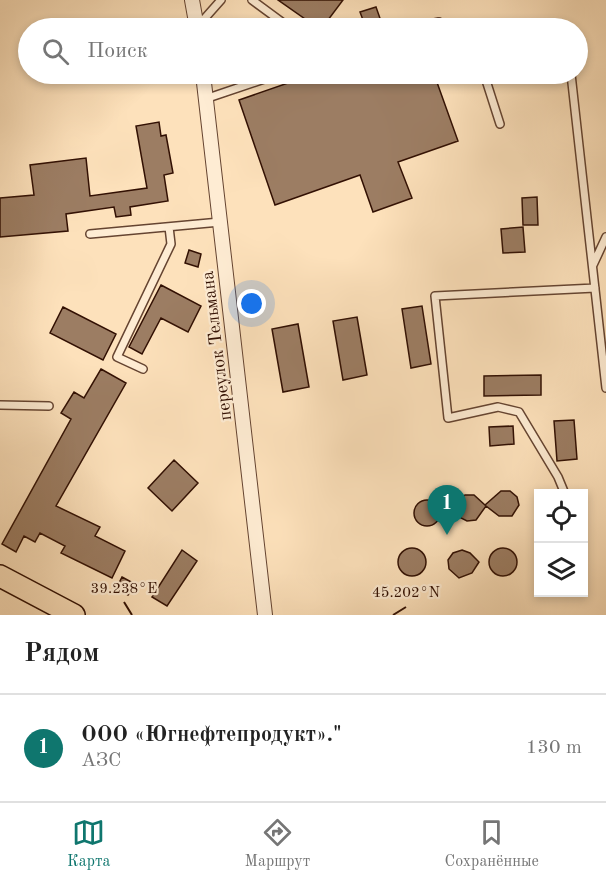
<!DOCTYPE html>
<html lang="ru">
<meta charset="utf-8">
<style>
:root{--surface:#fff;--page:#f2f2f2;--text:#222;--muted:#767676;--line:#e0e0e0;--accent:#0f766e}
body{margin:0;font-family:"Old Standard TT",serif;background:var(--page);color:var(--text)}
.controls{position:absolute;right:18px;bottom:18px;display:grid;overflow:hidden;border-radius:0px;box-shadow:0 3px 9px #0003}
.controls button{width:54px;height:54px;display:grid;place-items:center;padding:0;border:0;border-bottom:2px solid var(--line);background:var(--surface);color:var(--text);font:30px sans-serif}
.you{position:absolute;left:252px;top:304px;width:21px;height:21px;margin:-15px;border:4px solid #fff;border-radius:50%;background:#1a73e8;box-shadow:0 0 0 9px #1a73e833}
.badge{display:grid;place-items:center;width:39px;height:39px;border-radius:50%;background:var(--accent);color:#fff;font-size:20px;font-weight:700}
.pin{position:absolute;translate:-50% -50px;filter:drop-shadow(0 2px 3px #0008)}
.pin::after{content:'';position:absolute;top:32px;width:21px;height:18px;background:inherit;clip-path:polygon(0 0,100% 0,50% 100%)}
.list{margin:0;padding:0;list-style:none}
h2{display:flex;justify-content:space-between;align-items:center;height:78px;margin:0;padding:0 24px;font-size:26px}
h2 small{font-size:20px;font-weight:400;color:var(--muted)}
.list li{display:grid;grid-template-columns:39px 1fr auto;gap:18px;align-items:center;box-sizing:border-box;height:108px;padding:0 24px;border-top:2px solid var(--line)}
.list b{display:block;font-size:22px;white-space:nowrap}
.list p{margin:0;font-size:20px;white-space:nowrap;color:var(--muted)}
.list em{font-size:20px;font-style:normal;color:var(--muted)}
.icon{flex:none;width:33px;height:33px;fill:none;stroke:currentColor;stroke-width:2;stroke-linecap:round;stroke-linejoin:round}
.map{position:relative;flex:none;width:606px;height:615px;overflow:hidden}
.search{position:absolute;background:var(--surface);box-shadow:0 3px 9px #0003;left:18px;right:18px;top:18px;height:66px;display:flex;align-items:center;gap:15px;box-sizing:border-box;padding:0 21px;border-radius:33px;color:var(--muted);font-size:22px}
.sheet{height:186px;background:var(--surface)}
nav{display:flex;justify-content:space-around;align-items:center;box-sizing:border-box;height:84px;border-top:2px solid var(--line);background:var(--surface);font-size:16px;color:var(--muted)}
nav a{display:grid;justify-items:center;gap:3px}
nav .on{color:var(--accent)}
.map>svg:first-child{display:block}
.building{fill:#9c7d63;stroke:#321003;stroke-width:1.5}
.lines{fill:none;stroke-linecap:round;stroke-linejoin:round}
.lane-casing{stroke:#654431;stroke-width:10}
.street-casing{stroke:#654431;stroke-width:16}
.primary-casing{stroke:#321003;stroke-width:24}
.lane{stroke:#feecd3;stroke-width:7}
.street{stroke:#feecd3;stroke-width:14}
.primary{stroke:#fde1bb;stroke-width:21}
.ticks{fill:none;stroke:#321003;stroke-width:2}
.labels{text-anchor:middle;stroke-width:4.5;stroke-linejoin:round;paint-order:stroke}
.street-label{font-size:18px;fill:#321003;stroke:#feecd3}
.ticks-label{font-size:15px;text-anchor:middle;fill:#321003;stroke:#feecd3;stroke-width:4.5;stroke-linejoin:round;paint-order:stroke}
</style>
<div class="map">
<svg width="606" height="615" viewBox="0 0 606 615">
<rect width="100%" height="100%" fill="#fde1bb"/>
<filter id="stains"><feTurbulence type="fractalNoise" baseFrequency=".00333" numOctaves="4"/><feColorMatrix values="0 0 0 0 .2 0 0 0 0 .09 0 0 0 0 .02 0 0 0 .5 -.17"/></filter>
<radialGradient id="worn" r=".72"><stop offset=".6" stop-color="#630" stop-opacity="0"/><stop offset="1" stop-color="#630" stop-opacity=".3"/></radialGradient>
<path class="building" d="M278,0H343L322,28H318Z
M376,7L382,24L366,28L360,12Z
M314,74H434L458,141L398,162L412,198L373,212L360,175L275,205L239,100Z
M159,122L161,136L166,135L173,173L164,175L168,201L130,207L131,215L116,217L114,207L66,214L68,231L0,237V198L34,195L30,165L86,158L90,196L147,188L136,126Z
M537,197L538,225H523L522,198Z
M523,227L525,252L503,253L501,229Z
M189,250L201,254L198,267L185,263Z
M161,285L201,306L188,332L161,318L142,354L129,347Z
M422,306L431,364L411,368L402,309Z
M63,307L116,334L103,360L50,333Z
M357,317L367,375L343,380L333,321Z
M298,324L309,387L283,392L272,329Z
M101,369L126,383L56,506L100,527L95,536L125,551L112,578L61,553L65,546L40,533L35,542L24,536L16,552L2,544L71,419L61,413L74,392L84,398Z
M541,375V395L484,396V376Z
M574,420L577,459L557,461L554,421Z
M513,426L514,444L490,446L489,427Z
M174,460L198,483L172,511L148,488Z
M501,491H510L517,497L519,505L512,516H499L486,506L476,520L467,521L459,517L453,509L458,500L465,495H474L485,505Z
M414 513a13 13 0 1 1 26 0a13 13 0 1 1-26 0Z
M489 562a14 14 0 1 1 28 0a14 14 0 1 1-28 0Z
M398 562a14 14 0 1 1 28 0a14 14 0 1 1-28 0Z
M182,550L197,561L167,606L152,597Z
M462,550L470,553L479,562L472,573L459,578L449,569L448,560L453,553Z
M122,577L135,584L128,595L116,589Z"/>
<g class="lines">
<defs>
<path id="lane" d="M252,0L290,28
M197,27L221,0
M412,28L439,22L445,28
M484,74L500,124
M571,74L606,388
M205,99L279,74
M90,234L220,222
M593,265L606,237
M143,369L117,357L171,244L169,227
M0,405L49,406
M565,494L558,477L519,412L498,407L448,418L435,296L595,288"/>
<path id="street" d="M192,0L197,28
M203,74L265,615"/>
<path id="primary" d="M0,576L74,615"/>
</defs>
<use href="#lane" class="lane-casing"/>
<use href="#street" class="street-casing"/>
<use href="#primary" class="primary-casing"/>
<use href="#lane" class="lane"/>
<use href="#street" class="street"/>
<use href="#primary" class="primary"/>
</g>
<path class="ticks" d="M124,602L132,615M393,615L406,607"/>
<g class="labels">
<g class="street-label">
<text transform="translate(216 346) rotate(-97)" y="6">переулок Тельмана</text>
</g>
</g>
<g class="ticks-label">
<text x="124" y="593">39.238°E</text>
<text x="406" y="597">45.202°N</text>
</g>
<rect width="100%" height="100%" filter="url(#stains)"/>
<rect width="100%" height="100%" fill="url(#worn)"/>
</svg>
<div class="controls">
<button><svg class="icon" aria-label="locate" viewBox="0 0 24 24"><circle cx="12" cy="12" r="6"/><path d="M12 2v4M12 18v4M2 12h4M18 12h4"/></svg></button>
<button><svg class="icon" aria-label="layers" viewBox="0 0 24 24"><path d="M12 4l9 5-9 5-9-5zM3 14l9 5 9-5"/></svg></button>
</div>
<div class="you"></div>
<div class="pin badge" style="left:447px;top:535px">1</div>
<div class="search"><svg class="icon" aria-label="search" viewBox="0 0 24 24"><circle cx="10" cy="10" r="6"/><path d="M15 15l6 6"/></svg>Поиск</div>
</div>
<section class="sheet">
<h2>Рядом<small></small></h2>
<ul class="list">
<li><span class="badge">1</span><div><b>ООО «Югнефтепродукт».&quot;</b><p>АЗС</p></div><em>130 m</em></li>
</ul>
</section>
<nav>
<a class="on"><svg class="icon" aria-label="map" viewBox="0 0 24 24"><path d="M3 6l6-2 6 2 6-2v14l-6 2-6-2-6 2zM9 4v14M15 6v14"/></svg>Карта</a>
<a><svg class="icon" aria-label="directions" viewBox="0 0 24 24"><path d="M12 3l9 9-9 9-9-9zM9 14v-3h6M13 9l2 2-2 2"/></svg>Маршрут</a>
<a><svg class="icon" aria-label="saved" viewBox="0 0 24 24"><path d="M7 4h10v16l-5-4-5 4z"/></svg>Сохранённые</a>
</nav>
